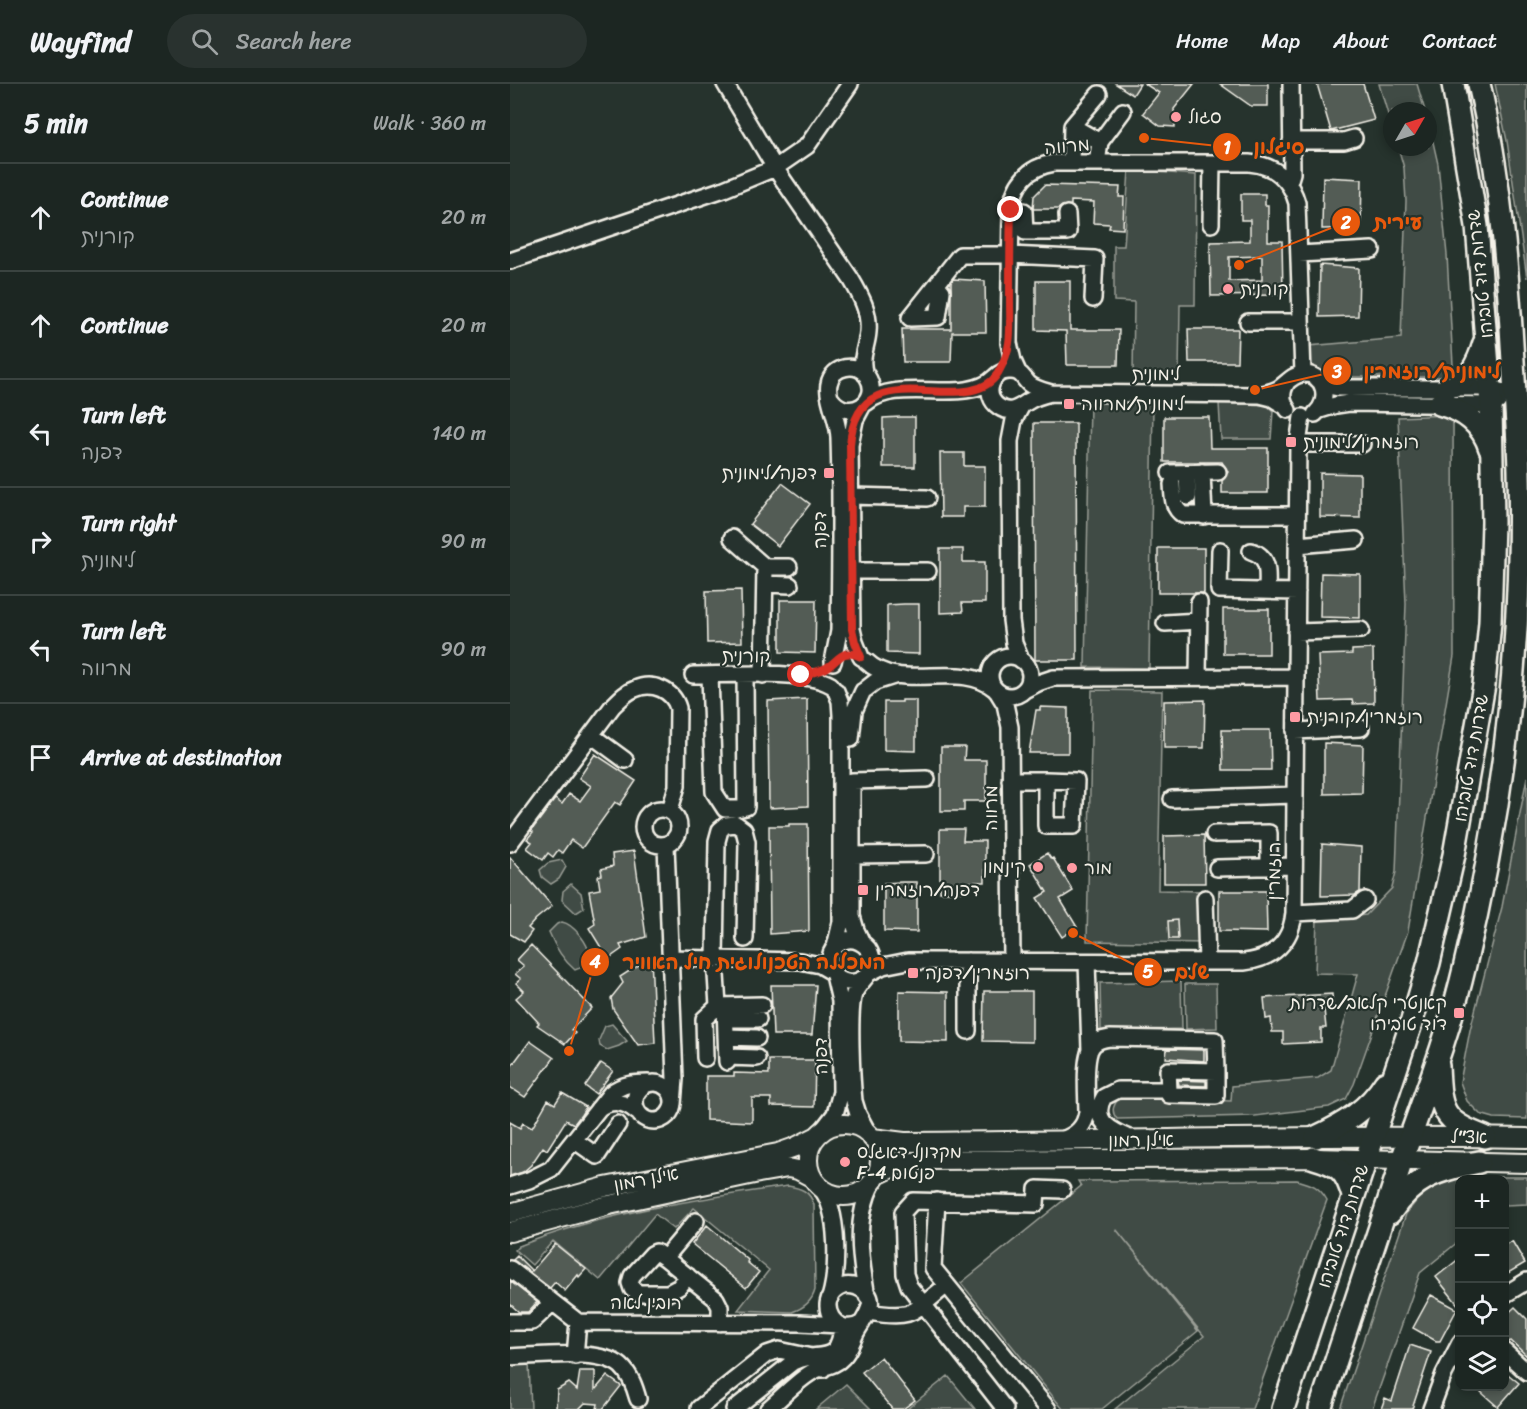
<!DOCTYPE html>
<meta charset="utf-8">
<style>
:root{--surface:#1c2622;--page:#29322f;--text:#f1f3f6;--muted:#a0a5a5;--line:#3a4340}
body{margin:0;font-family:Sriracha,"Playpen Sans Hebrew",sans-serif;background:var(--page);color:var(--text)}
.controls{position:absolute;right:18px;bottom:18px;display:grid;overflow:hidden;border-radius:12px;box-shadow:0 3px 9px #0003}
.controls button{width:54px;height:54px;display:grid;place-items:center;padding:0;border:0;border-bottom:2px solid var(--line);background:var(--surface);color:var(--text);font:30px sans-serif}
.compass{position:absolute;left:873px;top:18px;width:54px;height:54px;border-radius:50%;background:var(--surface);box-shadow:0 3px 9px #0003;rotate:51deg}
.stop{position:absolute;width:18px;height:18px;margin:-14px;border:4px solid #d93025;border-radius:50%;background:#fff}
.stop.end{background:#d93025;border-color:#fff;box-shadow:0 2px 6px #0008}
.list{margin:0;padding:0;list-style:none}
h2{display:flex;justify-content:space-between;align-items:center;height:78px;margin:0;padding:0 24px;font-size:26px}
h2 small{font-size:20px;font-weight:400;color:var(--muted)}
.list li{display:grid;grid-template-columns:39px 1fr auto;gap:18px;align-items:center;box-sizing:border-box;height:108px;padding:0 24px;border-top:2px solid var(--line)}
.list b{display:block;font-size:22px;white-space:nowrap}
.list p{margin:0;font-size:20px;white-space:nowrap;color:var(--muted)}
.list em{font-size:20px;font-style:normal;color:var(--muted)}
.icon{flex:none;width:33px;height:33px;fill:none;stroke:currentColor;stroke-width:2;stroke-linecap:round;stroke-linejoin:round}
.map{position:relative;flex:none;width:1017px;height:1325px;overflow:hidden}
header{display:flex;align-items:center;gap:36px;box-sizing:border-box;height:84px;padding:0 30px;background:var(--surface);border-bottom:2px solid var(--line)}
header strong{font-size:28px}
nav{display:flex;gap:33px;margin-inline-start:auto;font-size:21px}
.search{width:420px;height:54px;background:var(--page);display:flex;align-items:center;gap:15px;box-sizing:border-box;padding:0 21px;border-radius:33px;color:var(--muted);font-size:22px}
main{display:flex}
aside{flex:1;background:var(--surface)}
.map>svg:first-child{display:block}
.green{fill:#414b45;stroke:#9a9e96;stroke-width:1.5}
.building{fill:#525c55;stroke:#f4f1e8;stroke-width:1.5;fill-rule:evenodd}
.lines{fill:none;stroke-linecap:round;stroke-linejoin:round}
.minor-casing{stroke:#f4f1e8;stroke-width:20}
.major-casing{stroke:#f4f1e8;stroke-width:22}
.highway-casing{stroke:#f4f1e8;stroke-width:26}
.minor{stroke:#26332d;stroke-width:15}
.major{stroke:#26332d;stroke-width:18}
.highway{stroke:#26332d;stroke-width:21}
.route{stroke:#d93025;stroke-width:8}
.poi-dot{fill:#ff9aa2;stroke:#26332d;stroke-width:2}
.labels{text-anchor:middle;stroke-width:4.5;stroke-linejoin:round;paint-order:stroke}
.poi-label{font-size:18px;fill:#f4f1e8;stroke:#26332d;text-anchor:start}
.street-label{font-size:18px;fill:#f4f1e8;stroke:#26332d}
.leader{fill:none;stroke:#e8590c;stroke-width:2}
.callout-dot{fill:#e8590c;stroke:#26332d;stroke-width:2}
.mark-label{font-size:18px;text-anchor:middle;font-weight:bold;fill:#fff}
.callout-label{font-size:20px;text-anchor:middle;font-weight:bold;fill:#e8590c;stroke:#26332d;stroke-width:4.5;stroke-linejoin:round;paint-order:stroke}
</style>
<header>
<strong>Wayfind</strong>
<div class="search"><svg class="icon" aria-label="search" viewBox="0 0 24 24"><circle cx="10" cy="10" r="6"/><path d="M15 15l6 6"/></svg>Search here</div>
<nav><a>Home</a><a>Map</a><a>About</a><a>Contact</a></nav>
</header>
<main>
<aside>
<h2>5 min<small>Walk · 360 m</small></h2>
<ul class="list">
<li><svg class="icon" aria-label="ahead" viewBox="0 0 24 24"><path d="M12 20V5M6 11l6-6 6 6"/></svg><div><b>Continue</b><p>קורנית</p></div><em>20 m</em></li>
<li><svg class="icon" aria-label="ahead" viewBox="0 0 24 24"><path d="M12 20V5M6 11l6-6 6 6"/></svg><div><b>Continue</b></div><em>20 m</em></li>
<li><svg class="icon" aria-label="left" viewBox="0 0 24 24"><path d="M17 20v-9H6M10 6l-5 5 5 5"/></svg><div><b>Turn left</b><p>דפנה</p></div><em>140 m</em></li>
<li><svg class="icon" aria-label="right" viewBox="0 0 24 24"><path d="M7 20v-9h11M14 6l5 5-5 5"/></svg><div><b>Turn right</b><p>לימונית</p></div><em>90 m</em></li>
<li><svg class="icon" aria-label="left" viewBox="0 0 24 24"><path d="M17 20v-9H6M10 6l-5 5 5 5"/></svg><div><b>Turn left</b><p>מרווה</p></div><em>90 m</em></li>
<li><svg class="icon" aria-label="arrive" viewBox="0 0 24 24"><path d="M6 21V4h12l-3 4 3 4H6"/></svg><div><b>Arrive at destination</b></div></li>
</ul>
</aside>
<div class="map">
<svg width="1017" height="1325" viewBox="0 0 1017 1325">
<rect width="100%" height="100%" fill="#26332d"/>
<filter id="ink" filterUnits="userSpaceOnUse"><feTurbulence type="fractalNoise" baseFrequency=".0167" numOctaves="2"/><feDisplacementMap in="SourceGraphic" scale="12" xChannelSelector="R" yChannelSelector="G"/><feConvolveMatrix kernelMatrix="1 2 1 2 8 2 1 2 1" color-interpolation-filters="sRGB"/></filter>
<g filter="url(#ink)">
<path class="green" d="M869,0H907L915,27H882V44Z
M985,0H1017V194L997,57Z
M918,36L928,80L937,171L943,281L941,287L933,293H827L809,290L799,278L798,262L891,254L896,117L894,84L888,63H918Z
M619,86L686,91L685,221H670L669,291L623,290L624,218L604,217V162H614Z
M580,318L643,320L639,584L575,583Z
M709,319L757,321L763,327L761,355H711Z
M940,331L943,337L944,572L898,847L844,1000L836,1015L819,1023L745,1032L607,1035C600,1027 604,1021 609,1013L721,1017L722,1002L808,994L821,986L848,890L805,889L807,836L856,831L882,804L886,788L896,520L888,333Z
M582,606L652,607L648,806L690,807L689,845L696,859L577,857Z
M1017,693V1035L984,1034L970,1030L957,1017L950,998L960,946L992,823Z
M52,776L56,783L49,795L41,800L32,793L30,786L38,779Z
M61,800L71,809L74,824L66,829L52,816L53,807Z
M52,838C63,840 80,860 79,872C79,875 77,879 75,882L65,886C52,875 45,863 39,848L47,840Z
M671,897L672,945L591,947L590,899Z
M675,900H706L707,944L676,945Z
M102,940L117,957L109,962L97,966L90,962L89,956L95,942Z
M955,1093H1017V1120L995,1121L994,1096H950L949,1157L910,1189L862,1325H830L896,1130L907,1116L929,1098Z
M787,1096C801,1100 809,1102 817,1116L742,1325H605L694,1252L606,1145L688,1247L592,1325H553L451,1199L571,1102L568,1097Z
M278,1102C291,1104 300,1107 304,1121L305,1206C302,1218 294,1224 282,1228L228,1226L259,1186L184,1124L164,1145L145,1130L90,1196L43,1157L22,1181L5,1166L9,1162C94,1128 187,1115 278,1102Z
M19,1279L21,1325H0V1281Z
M438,1292L465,1325H397Z
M336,1300L361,1325H306Z"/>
<path class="building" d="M606,0H630L623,11Z
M635,0H684L664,25L665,43L650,42L633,29L649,9Z
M710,0H758V22H741Z
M807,0H853L864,36L821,47Z
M813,93L852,95L851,144L812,145Z
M535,101L610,103L609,113H614L613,145L599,144L600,140L583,139L584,118L561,117V121L552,122L548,125H523L524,112Z
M731,110H755V121H758V157H772L773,211L701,212L700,158L740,157V136H731ZM752,172V196L719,197V173Z
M810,181L849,184L848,232L809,233Z
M443,195L475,197L476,248H442L441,278H393L392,245H441V199Z
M526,197H560V246H609L608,281H557L556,247L526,246Z
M678,245H728L727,278H679Z
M391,333H405V383H373V334Z
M654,333H699L700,364H758V409H712V397L718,388L712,378H654Z
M524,339H566L567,576H525Z
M430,369H454V382H475V423H453V433H431Z
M810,389L850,390V434L810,433Z
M272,399L300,420L268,462L240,440Z
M648,464H694V509H648Z
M430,465H453V478H475V519H452L453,528L430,529Z
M811,489L850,490V534L810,533Z
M231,506L232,558L197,559L196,507Z
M270,516H306L305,569L270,568Z
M394,520H409V570L377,569V521Z
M713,525H759V570H713Z
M863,565L864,619L843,620L842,616L810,617L808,571L842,570V566Z
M297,615L298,722L259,724L258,617Z
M392,616H406V667L374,666V618H392Z
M695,616L694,664H654V617Z
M530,623L558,624V669H519L526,626H530Z
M712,646H760L761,686H713Z
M814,659L853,661L852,709L814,710Z
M431,663H455L454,676H476V717H454V727H431Z
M85,670L126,697L110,721L105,718L72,764L61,756L52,769L48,766L43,773L38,769L33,776L17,764L22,758L17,755L23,748L21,747L45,715L52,720L59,710L70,717L81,702L69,694Z
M279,740H298L299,847L260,850L259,742H279Z
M430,745H454L453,757H475V798H453V808H430Z
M694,751L695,799H654V752Z
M812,760L851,763L850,808L845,811L811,812Z
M124,767L136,853L110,861L112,865L98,875L79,844L85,840L79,807L90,805L88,792L92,791L91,785L103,782L102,770Z
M537,769L541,775L543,774L563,807L550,815L567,843L552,853L527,814L537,808L520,780Z
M0,773L42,822L26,835L18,844L22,847L14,858L0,850Z
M392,798H407V848L374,847V799Z
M709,807H756L757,848L709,847Z
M667,836L668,855H659L658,837Z
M21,861L82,924L61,946L65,949L55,960L27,941L29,939L6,914L14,907L6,899L11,895L5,890L14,882L7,876Z
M141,873L145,959L128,961L103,925L101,914L113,899L110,893Z
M261,901H306L302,951H263Z
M389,907L438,908V958L389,957Z
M474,907H522V958L473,957Z
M822,910L823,925H814L816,944H811V958L773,960V948H762L761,934L756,935L754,914Z
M20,957L44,974L15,1013L0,1003V984Z
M657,965L694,966V977L656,974Z
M259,976H305L304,1023L261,1022V1014H242V1038L196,1036V992H224V989L259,990Z
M91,979L103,987L86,1010L75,1002Z
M668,996L696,997V1002L669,1001Z
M52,1009L76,1023L71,1031L64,1040L56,1036L37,1066L33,1063L21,1081L13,1088L0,1092V1038L10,1044L13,1039L22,1044L38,1016L45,1020Z
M197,1141L238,1176L237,1178L249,1188L236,1204L182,1160Z
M1002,1157L1015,1179L998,1189L994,1183V1161Z
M45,1160L76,1185L69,1193L68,1191L55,1207L45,1198L40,1204L3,1176L7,1172L22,1187Z
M950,1174V1223L926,1193Z
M0,1197L27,1218L18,1228H9L0,1220Z
M921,1211L947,1225L930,1257H926L903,1244Z
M1005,1223L1017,1235V1272L1001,1257L999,1258L994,1254V1233Z
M900,1261L921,1268L902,1325H871L875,1314L882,1317Z
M371,1273L405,1316L393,1325H382L352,1288Z
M70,1287H85V1306L97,1292L111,1302L93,1325H87L88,1320L75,1319L69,1325H46L47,1306L59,1299L67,1306Z
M994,1287L1009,1299L988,1323L971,1308L976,1302H994Z"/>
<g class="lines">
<defs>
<path id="minor" d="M215,0L265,84L341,195C351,212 360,228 358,248C357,263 349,275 355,290
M562,42L590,58
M781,57H834L844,54
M561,79L562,42L589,10
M587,79L590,58L613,27
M779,99L782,89L781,0
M501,127H514L515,148H558L557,130
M701,140L702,79
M789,170L862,166
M0,177L214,105L265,84L297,62L340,0
M400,234L450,171H500L585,175L583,215
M400,234L428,233L432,207L426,201
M738,238H790
M508,288L503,277L499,259L501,127C503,100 518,83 544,79H739C764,81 780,94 787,119L793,290
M808,296L818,302L828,304H980L1005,312
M778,297C771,307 771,316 778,326
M541,309C534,307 525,305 519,300C513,294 511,287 501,287C481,285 472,312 489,323C501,331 509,323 519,317C525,313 533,311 541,309L750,311L762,314L775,322
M750,311C756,309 762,308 768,305C776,300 782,291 792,290C815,288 821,317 805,330
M321,315C339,340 373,316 357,292C347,277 322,282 319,300C316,313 329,338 329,354C331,418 330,483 329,547L323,578
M356,319C389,291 456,323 485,293
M810,326L826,321L839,319L981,321L988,318
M788,360H852
M692,388L694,432
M660,389L708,388
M677,389L678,413
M662,400C663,412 662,424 673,431H787
M341,412L417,414
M222,454L255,483L253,591
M787,461L846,456
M710,466L709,506L787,508
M741,467C761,473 757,490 757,507
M255,483H279
M341,487H418
M255,500L280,501
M655,539L689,537
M786,548L851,546
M480 592a20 20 0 1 1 40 0a20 20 0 1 1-40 0Z
M351,573L345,558L342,545L340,361L345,336L353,321
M511,576L504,559L501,536L500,357L504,336L511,323
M356,577C390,610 449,575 485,605
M183,591C217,591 294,585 321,601
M200,591L204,708L215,725H227L236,723L235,591
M688,593L689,518
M356,605L365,598L387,591
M514,606L528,599L543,594L786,593
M487,607L495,620L500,643L502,877
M785,647L851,644
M81,651L115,676
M341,655L344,627L353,607
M500,696H536
M536,696L566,697L564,742H536Z
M342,697V832L346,846L352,859
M342,697L417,695
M662,715L785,711
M133 743a18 18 0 1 1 36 0a18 18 0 1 1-36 0Z
M704,750L759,749V783
M0,759L102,623C109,616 116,608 125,605C142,597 163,606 168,624L167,702L160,726
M156,761L165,995L163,1020
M342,771L416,770
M707,784L784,782
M695,814L697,878
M784,829L842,826L855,816
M235,855L237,758L234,746L226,740L216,741L210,746L207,757L205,875L208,922L252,921
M325,863L331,838V631L330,617L326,607
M160,874L290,877L310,881L322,888
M577,878L580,966
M359,889L373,882L398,877L734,878C763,875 781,858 784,829L788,360L792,333
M354,894C328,911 306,874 330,859C342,851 359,859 362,874C365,889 349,897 344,910C338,927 342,997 344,1017L348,1030L358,1049
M215,922L217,978
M216,935H248
M458,947V877
M216,953L247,954
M217,973L247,974
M195,974L194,935L208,922
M125 1018a19 19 0 1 1 38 0a19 19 0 1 1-38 0Z
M659,1006V1011L706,1012V987
M88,1025C101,1015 115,1017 127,1028
M311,1048L325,1030L331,1008L330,917L324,891
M64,1056L87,1072L108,1040
M552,1056C566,1051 575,1043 577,1028C577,1013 573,972 583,961C587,956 594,955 600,954L705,956L706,987L658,986L659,1006H608L594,1013C580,1037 602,1047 621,1055
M0,1102L19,1096L41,1085L101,1009C113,1000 123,999 138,999
M310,1103C330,1126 328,1187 320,1214
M427,1117L423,1184L538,1325
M155,1174L186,1137
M0,1185L68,1238L290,1239L330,1241
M178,1192L169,1203L158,1209H129L122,1205L120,1199L122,1192L142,1170L146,1168L155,1174L206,1215L210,1223V1239
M994,1211L1017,1197
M357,1212C350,1174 344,1134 363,1098
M359,1228C404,1236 403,1228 437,1201
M0,1238H22L42,1219
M994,1267L1017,1288
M65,1272L68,1238
M0,1273C27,1272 91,1264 111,1282C121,1291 125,1304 128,1315
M190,1325L189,1324L257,1270L269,1266L306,1274L313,1285
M224,1325L283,1278C308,1266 329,1283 332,1242
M258,1325C270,1315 291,1293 304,1287C315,1282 325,1282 333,1273C340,1266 342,1257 346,1249C353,1235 374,1214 347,1203C341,1201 334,1201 329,1204C304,1218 326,1256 352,1239
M495,1325L399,1202L395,1190L393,1128L403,1117L526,1120L527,1105L552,1106
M921,1325L934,1290L950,1259"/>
<path id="major" d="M298 1076a36 36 0 1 1 72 0a36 36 0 1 1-72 0Z
M362,1054L394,1058C602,1057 809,1050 1017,1054
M367,1091L388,1081L411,1076L804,1074L1017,1079
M0,1129L95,1103L268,1069L285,1063L307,1052
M0,1148L99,1121L249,1089L278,1084L288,1086L303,1094"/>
<path id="highway" d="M937,304C959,298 968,280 974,259
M929,320C954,327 972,339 980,365
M928,982C930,1027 932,1037 975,1053
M806,1053C834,1040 859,1025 875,999
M804,1074C829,1081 836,1087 843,1112
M880,1129C904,1093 928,1086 969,1078
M773,1325L900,943L919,879L944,771L974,601L980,538L983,438L981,321L967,142L943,0
M810,1325C838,1241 865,1156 893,1073C915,1011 939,949 954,885C994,722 1013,553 1009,386C1008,349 1005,313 1003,277C998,185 990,90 969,0"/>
</defs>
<use href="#minor" class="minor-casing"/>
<use href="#major" class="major-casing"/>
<use href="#highway" class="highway-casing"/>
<use href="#minor" class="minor"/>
<use href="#major" class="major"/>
<use href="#highway" class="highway"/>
</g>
</g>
<g class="lines" filter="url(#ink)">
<path class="route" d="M291,591C300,589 309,588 316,584C330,576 331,563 351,573L345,558L342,545L340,361C347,262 458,339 488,289C493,280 498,269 499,259C501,246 500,231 500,218C500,187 500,157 501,126"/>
</g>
<g class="poi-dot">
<circle cx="666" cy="33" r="6"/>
<circle cx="718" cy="205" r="6"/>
<rect x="553" y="314" width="12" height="12" rx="3"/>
<rect x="775" y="352" width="12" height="12" rx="3"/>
<rect x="313" y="383" width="12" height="12" rx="3"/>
<rect x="779" y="627" width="12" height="12" rx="3"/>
<circle cx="528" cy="783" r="6"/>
<circle cx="562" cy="784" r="6"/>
<rect x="347" y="800" width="12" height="12" rx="3"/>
<rect x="397" y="883" width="12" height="12" rx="3"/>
<rect x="943" y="923" width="12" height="12" rx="3"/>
<circle cx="335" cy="1078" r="6"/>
</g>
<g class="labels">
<g class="poi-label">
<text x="678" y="39">סגול</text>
<text x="730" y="211">קורנית</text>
<text x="571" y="326">לימונית/מרווה</text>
<text x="793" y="364">רוזמרין/לימונית</text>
<text x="307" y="395" text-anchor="end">דפנה/לימונית</text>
<text x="797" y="639">רוזמרין/קורנית</text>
<text x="516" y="789" text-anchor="end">קינמון</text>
<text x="574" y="790">מור</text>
<text x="365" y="812">דפנה/רוזמרין</text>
<text x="415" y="895">רוזמרין/דפנה</text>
<text x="937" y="925" text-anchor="end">קאנטרי קלאב/שדרות<tspan x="937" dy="21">דוד טוביהו</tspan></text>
<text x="347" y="1074">מקדונל דאגלס<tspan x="347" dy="21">F-4 פנטום</tspan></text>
</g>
<g class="street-label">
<text transform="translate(557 62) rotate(-5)" y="6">מרווה</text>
<text transform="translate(970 190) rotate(-96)" y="6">שדרות דוד טוביהו</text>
<text x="646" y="296">לימונית</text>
<text transform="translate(310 446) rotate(-90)" y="6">דפנה</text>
<text transform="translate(236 572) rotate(1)" y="6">קורנית</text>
<text transform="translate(961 674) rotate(-80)" y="6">שדרות דוד טוביהו</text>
<text transform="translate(481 724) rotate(-90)" y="6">מרווה</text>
<text transform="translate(764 787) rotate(-89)" y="6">רוזמרין</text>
<text transform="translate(311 972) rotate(-91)" y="6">דפנה</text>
<text transform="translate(959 1053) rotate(1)" y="6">אצ"ל</text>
<text transform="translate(631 1056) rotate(-1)" y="6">אילן רמון</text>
<text transform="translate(136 1095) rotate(-11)" y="6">אילן רמון</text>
<text transform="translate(833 1142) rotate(-72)" y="6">שדרות דוד טוביהו</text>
<text x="136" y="1225">רובין לאה</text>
</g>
</g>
<path class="leader" d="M634 54L717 63M729 181L836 138M745 306L827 287M59 967L85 878M563 849L638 888"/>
<g class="callout-dot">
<circle cx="634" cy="54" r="6"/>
<circle cx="729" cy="181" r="6"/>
<circle cx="745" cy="306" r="6"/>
<circle cx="59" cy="967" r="6"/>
<circle cx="563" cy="849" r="6"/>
<circle cx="717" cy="63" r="15"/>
<circle cx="836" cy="138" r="15"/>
<circle cx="827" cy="287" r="15"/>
<circle cx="85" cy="878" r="15"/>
<circle cx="638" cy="888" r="15"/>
</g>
<g class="mark-label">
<text x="717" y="70">1</text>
<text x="836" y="145">2</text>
<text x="827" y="294">3</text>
<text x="85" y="884">4</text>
<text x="638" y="894">5</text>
</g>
<g class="callout-label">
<text x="769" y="70">סיגלון</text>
<text x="888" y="145">עירית</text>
<text x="922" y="294">לימונית/רוזמרין</text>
<text x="244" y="885">המכללה הטכנולוגית חיל האוויר</text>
<text x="682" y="895">שלם</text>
</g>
</svg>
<div class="controls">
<button>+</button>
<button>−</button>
<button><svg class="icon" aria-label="locate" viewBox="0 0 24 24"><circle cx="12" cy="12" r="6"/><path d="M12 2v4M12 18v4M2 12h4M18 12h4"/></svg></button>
<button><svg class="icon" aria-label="layers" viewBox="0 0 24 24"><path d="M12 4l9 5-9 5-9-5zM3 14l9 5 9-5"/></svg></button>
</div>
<svg class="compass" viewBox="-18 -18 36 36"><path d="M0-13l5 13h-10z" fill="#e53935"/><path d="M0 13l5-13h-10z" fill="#a0a5a5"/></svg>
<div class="stop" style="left:291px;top:591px"></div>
<div class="stop end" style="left:501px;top:126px"></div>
</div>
</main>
